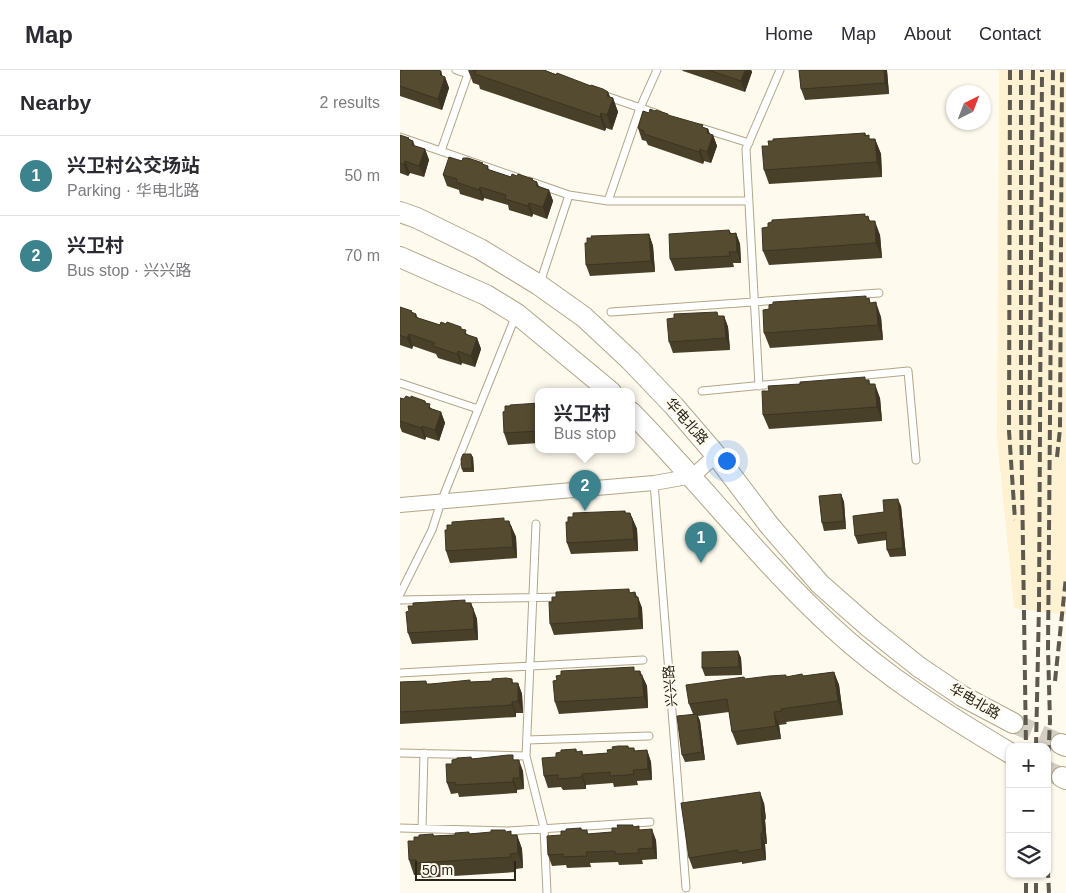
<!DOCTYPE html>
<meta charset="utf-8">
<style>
:root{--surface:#fff;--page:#f2f2f3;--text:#2b2b33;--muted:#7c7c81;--line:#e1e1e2;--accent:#3d838e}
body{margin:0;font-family:Helvetica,"Noto Sans SC",sans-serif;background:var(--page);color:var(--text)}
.controls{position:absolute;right:15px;bottom:15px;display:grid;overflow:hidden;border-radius:10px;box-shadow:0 1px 4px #0004}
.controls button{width:45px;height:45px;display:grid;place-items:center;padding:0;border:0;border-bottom:1px solid var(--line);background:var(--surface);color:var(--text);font:25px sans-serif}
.compass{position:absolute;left:546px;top:15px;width:45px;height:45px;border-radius:50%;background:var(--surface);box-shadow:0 1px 4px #0004;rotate:42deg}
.scale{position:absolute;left:15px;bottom:12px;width:101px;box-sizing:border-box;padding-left:5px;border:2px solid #2a251a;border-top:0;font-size:14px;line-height:18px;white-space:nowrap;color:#2a251a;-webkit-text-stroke:4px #fefaed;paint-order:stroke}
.you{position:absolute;left:326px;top:390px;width:18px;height:18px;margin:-12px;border:4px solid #fff;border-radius:50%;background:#1a73e8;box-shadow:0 0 0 8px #1a73e833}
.badge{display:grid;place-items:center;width:32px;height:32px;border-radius:50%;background:var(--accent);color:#fff;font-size:16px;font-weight:700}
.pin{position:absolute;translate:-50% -41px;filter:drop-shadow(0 1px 2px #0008)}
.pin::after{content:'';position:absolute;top:26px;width:18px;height:15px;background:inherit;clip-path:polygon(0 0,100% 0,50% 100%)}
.popup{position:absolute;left:135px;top:318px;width:100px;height:65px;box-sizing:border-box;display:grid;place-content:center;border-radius:10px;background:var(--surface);filter:drop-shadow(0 1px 4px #0005);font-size:16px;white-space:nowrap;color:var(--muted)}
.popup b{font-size:19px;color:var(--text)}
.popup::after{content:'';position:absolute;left:50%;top:100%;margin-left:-10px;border:10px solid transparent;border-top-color:var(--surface)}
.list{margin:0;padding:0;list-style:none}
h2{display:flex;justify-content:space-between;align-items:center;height:65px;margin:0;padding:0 20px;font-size:21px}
h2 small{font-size:16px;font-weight:400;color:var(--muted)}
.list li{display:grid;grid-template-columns:32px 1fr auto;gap:15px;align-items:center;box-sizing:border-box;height:80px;padding:0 20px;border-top:1px solid var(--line)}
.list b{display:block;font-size:19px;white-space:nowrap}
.list p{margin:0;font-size:16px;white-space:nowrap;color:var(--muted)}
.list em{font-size:16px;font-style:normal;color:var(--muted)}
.icon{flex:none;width:28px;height:28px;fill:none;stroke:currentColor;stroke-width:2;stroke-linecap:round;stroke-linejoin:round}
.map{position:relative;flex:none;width:666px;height:823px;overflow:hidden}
header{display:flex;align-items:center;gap:30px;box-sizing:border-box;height:70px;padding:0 25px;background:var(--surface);border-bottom:1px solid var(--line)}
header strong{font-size:24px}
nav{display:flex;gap:28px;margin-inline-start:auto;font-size:18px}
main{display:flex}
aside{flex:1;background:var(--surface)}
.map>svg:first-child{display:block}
.built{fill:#fef2d3}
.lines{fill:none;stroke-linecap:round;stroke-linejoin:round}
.secondary-tunnel{stroke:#d4cfc3;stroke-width:20;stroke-dasharray:20 10;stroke-linecap:butt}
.service-casing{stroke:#b2a689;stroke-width:9}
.minor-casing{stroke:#b2a689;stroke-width:16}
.secondary-casing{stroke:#b2a689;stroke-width:22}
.service{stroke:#fff;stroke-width:7}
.minor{stroke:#fff;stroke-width:14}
.secondary{stroke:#fff;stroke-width:20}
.rail{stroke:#5e594e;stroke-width:4;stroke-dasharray:10 5;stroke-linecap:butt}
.wall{fill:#49402a}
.shaded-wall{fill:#3c3422}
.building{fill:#554b31;stroke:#3c3422}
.labels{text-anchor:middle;stroke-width:5;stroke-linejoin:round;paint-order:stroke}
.street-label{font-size:14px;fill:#2a251a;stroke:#fefaed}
</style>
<header>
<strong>Map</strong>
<nav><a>Home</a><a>Map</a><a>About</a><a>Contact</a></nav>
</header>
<main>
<aside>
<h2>Nearby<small>2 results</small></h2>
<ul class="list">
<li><span class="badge">1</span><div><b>兴卫村公交场站</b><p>Parking · 华电北路</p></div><em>50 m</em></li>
<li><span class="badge">2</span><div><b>兴卫村</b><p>Bus stop · 兴兴路</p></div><em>70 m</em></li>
</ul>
</aside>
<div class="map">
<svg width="666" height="823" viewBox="0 0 666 823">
<rect width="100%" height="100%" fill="#fefaed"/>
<path class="built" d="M599,0H666V545L614,538L597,368Z"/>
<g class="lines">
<path class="secondary-tunnel" d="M613,653L661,674
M647,701L662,707"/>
<defs>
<path id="service" d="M56,0L68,4L70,0
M206,26L258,44
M301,58L349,73
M0,67L119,108
M41,81L68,4
M129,111L169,125
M208,131H349
M140,213L169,125L208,131L240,38L257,0
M211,242L479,223
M0,313L78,339
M359,316L346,79L380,0
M302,321L508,301L516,390
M254,413L286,818
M136,454L126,686L144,758L147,823
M0,524L32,460L41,432L116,245
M0,530L165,527
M0,603L243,590
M127,670L249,666
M0,683L126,686
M0,758L107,761L250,752
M22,758L24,683"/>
<path id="minor" d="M0,435L254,413L293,406L316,385"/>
<path id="secondary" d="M0,142L17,148L80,179L139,215L184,247L230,290L274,336L316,385L369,455L420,514L470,558L519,597L562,626L613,653
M0,187L86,225L117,244L211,322
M231,342C300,412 361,492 433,558C486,607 548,646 610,683
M661,674L666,676
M662,707L666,709"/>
</defs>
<use href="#service" class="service-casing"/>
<use href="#minor" class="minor-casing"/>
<use href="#secondary" class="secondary-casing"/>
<use href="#service" class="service"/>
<use href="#minor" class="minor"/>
<use href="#secondary" class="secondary"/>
<path class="rail" d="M610,0L609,361L615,450
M621,0V343L626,677
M629,385L633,0
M657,387L660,359L662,0
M655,611L666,507
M636,677L639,536L642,0
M647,715L650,651L648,579L653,0
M647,783L649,823
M626,823V804
M636,823V804"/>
</g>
<path class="wall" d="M0,0L41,1L42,6L45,7L49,18L42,40L0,26Z
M68,0H144L208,22L210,27L213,28L218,42L212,60L206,58L205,61L80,19L79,15L73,13Z
M282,0H351L352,2L345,22L283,1Z
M399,0H487L489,24L405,30L401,19Z
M249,43L269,46L308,59L310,64L313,65L317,76L311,93L304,91L303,94L248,75L246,71L242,70L238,58Z
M465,63L466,65L470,69H475L481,84L482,107L369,114L364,100L369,76Z
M0,65L13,71L15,76L25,79L29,90L24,107L10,103L8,106L0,103Z
M84,95L88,96L89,100L111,107L133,109V111L137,112L139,116L149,120L153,131L147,149L133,144L132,147L109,140L108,135L84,128L83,131L60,124L59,120L47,116L43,105Z
M465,144V147L468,146L470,151L480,165L482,188L369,195L363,181L368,157Z
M329,160L331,163H336L340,174L341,193H333L334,197L275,201L270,189Z
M249,164L253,176L255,202L190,206L186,195L187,173Z
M466,229L471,233L481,247L483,270L370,278L364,263L369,239Z
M0,237L16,244L18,248L40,255L62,259L68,265L77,268L81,279L75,297L62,293L61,295L38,288L36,284L13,276L12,279L0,275Z
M319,246H324L328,257L330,280L273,283L269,272Z
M469,310L470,314L480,328L482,351L369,359L363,345L369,321L400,314Z
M0,328L4,329L25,331L26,333L32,339L41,342L45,353L39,371L26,367L25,370L2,362L0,357Z
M139,333V373L108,375L104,363Z
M73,387L74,402H63L62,399Z
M441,424L444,432L446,459L424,461L422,453Z
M501,436L506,486L490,487L487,480V470L458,474L455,466L484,442Z
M225,441L226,443H230L237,459L238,481L171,484L167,473L168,452Z
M105,451L111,456L116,467L117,488L50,493L46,481Z
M229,519L230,523L235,522L242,538L243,559L154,565L150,554Z
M66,533H71L77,549L78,570L12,574L8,563Z
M338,581L341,588L342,605L305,606L302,598Z
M240,601L247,616L248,638L159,644L155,632L157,610Z
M434,602L439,615L443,645L386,652L387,654L379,655L381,669L337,675L332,662L329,642L298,646L300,651L305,690L285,692L282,685L293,644L289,634L345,609L403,606Z
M112,609L113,613H118L122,624L123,643H116V647L0,654V612L26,611L27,614L92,611Z
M228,676L229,678H234L235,681L247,680L251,692L252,710L237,711L238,715L214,717L213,713L186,715V719L163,720L161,717L148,718L144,706L156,687L161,682L176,679L177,682L182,681L183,685L208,683L213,679Z
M72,689L114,690L123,701L124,719L117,720V723L59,727L58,723L51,724L47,713L52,694Z
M364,733L366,749L365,750L367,774H365L366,790L342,794V792L293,799L289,788Z
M234,757L256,770L257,789L242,790L243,794L219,795L218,792L190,793L191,797L167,798L166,795L152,796L148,785L161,765L166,761L181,758L182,760H187L188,764L212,762Z
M106,762L112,765H117L122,779L123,798L116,799V802L22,808L21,805H14L9,790L14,771L33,764L34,766Z"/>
<path class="shaded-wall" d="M37,0H39L40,4L41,1L44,11L45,7L49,18L42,40L38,29Z
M345,0H351L352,2L345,22L341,11Z
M484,0H487V1L489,24L485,13Z
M208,22L212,32L213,28L218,42L212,60L207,45V26Z
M201,43L206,58L205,61L200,47Z
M308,59L311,68L313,65L317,76L311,93L307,82V63Z
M475,69L481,84L482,107L477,92Z
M25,79L29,90L24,107L19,96Z
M300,79L304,91L303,94L299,82Z
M5,91L10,103L8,106L4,95Z
M80,117L84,128L83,131L79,120Z
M149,120L153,131L147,149L143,137Z
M129,133L133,144L132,147L128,136Z
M475,151L480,165L482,188L476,173Z
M336,163L340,174L341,193L337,182Z
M249,164L253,176L255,202L251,191Z
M476,232L481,247L483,270L478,255Z
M324,246L328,257L330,280L326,268Z
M9,264L13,276L12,279L7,268Z
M77,268L81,279L75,297L71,286Z
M58,281L62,293L61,295L57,284Z
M475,314L480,328L482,351L477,337Z
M41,342L45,353L39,371L35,360Z
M22,356L26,367L25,370L21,358Z
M71,384L73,387L74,402L72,398Z
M441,424L444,432L446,459L444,451Z
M498,429L501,436L506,486L503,478Z
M230,443L237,459L238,481L234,469Z
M109,451L116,467L117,488L113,477Z
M235,522L238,532V527L242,538L243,559L239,548Z
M71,533L77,549L78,570L74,559Z
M338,581L341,588L342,605L339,597Z
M240,601L243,610L242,605L247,616L248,638L244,627Z
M434,602L439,615L443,645L438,631Z
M118,613L122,624L123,643L118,631Z
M112,632L116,643V647L112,635Z
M374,642L379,655L381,669L376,656Z
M297,644L300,651L305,690L302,682Z
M247,680L251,692L252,710L248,699Z
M119,690L123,701L124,719L120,708Z
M182,704L186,715V719L182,707Z
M113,708L117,720V723L113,712Z
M360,722L364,733L366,749L362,738Z
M361,738L365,750L367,774L363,763Z
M252,759L256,770L257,789L253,778Z
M361,763L365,774L366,790L362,779Z
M117,765L122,779L123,798L118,783Z
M110,784L116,799V802Z"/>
<path class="building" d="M0,0H37L41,1L40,5L45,7L38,29L0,16Z
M72,0H144L156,5L157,3L191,16V15L203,19L208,22L207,26L213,28L207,45L201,43L200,47L75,4L76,1Z
M308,0H345L341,11Z
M399,0H484L485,13L401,19Z
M250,39L255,41L256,40L268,44V45L303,55L302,57L308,59L307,63L313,65L307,82L300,79L299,82L244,64V61L238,58L243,41L249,43Z
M465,63V66L469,65V69H475L477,92L364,100L362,76H369L368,71H373V69Z
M0,65L9,68L8,69L13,71L12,75L25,79L19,96L5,91L4,95L0,93Z
M49,87L62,91L63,88H68L83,93L82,94L88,96L87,99L111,107L112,104L117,106L118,104L133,109L132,110L137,112L136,116L149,120L143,137L129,133L128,136L105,129L106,125L80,117L79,120L56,112L57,109L43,105Z
M465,144V147L468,146L469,151H475L476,173L363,181L362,158L368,157V153L372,152V150Z
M329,160L330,164L336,163L337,182H329L330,186L270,189L269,164Z
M249,164L251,191L186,195L185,173H187V168H192L191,166Z
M466,226V229L469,228L470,233L476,232L478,255L364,263L363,240L369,239V235L373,234V232Z
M0,237L12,241L11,242L16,244L15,247L40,255L41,252L46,254L47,252L61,257V259L66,260L65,264L77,268L71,286L58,281L57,284L33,276L35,273L9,264L7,268L0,265Z
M317,242L318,246H324L326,268L269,272L267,249L274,248V244Z
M465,307V310H469V314H475L477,337L363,345L362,321H369L368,316L400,314V312Z
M6,326L11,328V326L25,331V333L30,334L29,338L41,342L35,360L22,356L21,358L0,351V328L4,329Z
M139,333V361L104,363L103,342L105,341V336H110V335Z
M63,384H71L72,398L62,399L61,389Z
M441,424L444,451L422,453L419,426Z
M498,429L503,478L487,480L486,462L455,466L453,446L484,442L483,430Z
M225,441V443H230L231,448H232L234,469L167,473L166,452H168V447H173V443Z
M104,448V451H109L110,456H111L113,477L46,481L45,460H47V455H52V452Z
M229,519V523L235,522V527H238L239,548L150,554L149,532H152V527H156V522Z
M65,530V533H71V538H73L74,559L8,563L6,542L9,541L8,536H13V533Z
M338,581L339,597L302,598V582Z
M234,597V601H240V605H242L244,627L155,632L153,611L157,610L156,606L161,605V601Z
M434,602L438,631L381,639L382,641L374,642L376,656L332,662L327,629L289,634L286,615L344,607L345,609L369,606L386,605V607L402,604L403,606Z
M106,608L112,609V613H118V631L112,632V635L0,642V612L26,611V614H31L70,610V612L92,611V609Z
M297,644L302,682L282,685L277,646Z
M218,676H228V678H234V681L247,680L248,699L233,700L234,704L227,705L210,706V702L182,704V707L158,709V705L144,706L142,688L156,687V683L161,682V680L176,679V682L182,681V685L208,683L207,680L213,679L212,677Z
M108,685H113V690H119L120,708H113V712L55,715V712L47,713L46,694H52V690L57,689V688L71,687L72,689Z
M360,722L362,738H361L363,763H361L362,779L338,783V780L289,788L281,733Z
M217,755H233V757L239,756V760L252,759L253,778L238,779L239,783L215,784V781L186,782L187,786L163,787V784L148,785L147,766L161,765V761H166V759L181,758V760H187V764L212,762V758H218Z
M91,760H105L106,762L111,761V765H117L118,783L110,784L111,787L17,793L16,790H9L8,771H14V767H19V765L33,764V766L55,765V763L69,762V764L91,762Z"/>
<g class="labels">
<g class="street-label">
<text transform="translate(287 351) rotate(49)" y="5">华电北路</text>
<text transform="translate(270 616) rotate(-95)" y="5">兴兴路</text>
<text transform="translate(575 631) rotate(30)" y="5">华电北路</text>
</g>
</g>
</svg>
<div class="controls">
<button>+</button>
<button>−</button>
<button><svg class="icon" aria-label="layers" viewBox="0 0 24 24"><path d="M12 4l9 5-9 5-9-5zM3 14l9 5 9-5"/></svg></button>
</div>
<svg class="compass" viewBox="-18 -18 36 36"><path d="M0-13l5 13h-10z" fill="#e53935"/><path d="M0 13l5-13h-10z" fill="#7c7c81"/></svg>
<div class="scale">50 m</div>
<div class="you"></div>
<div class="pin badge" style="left:301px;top:493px">1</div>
<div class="pin badge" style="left:185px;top:441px">2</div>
<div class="popup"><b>兴卫村</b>Bus stop</div>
</div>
</main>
